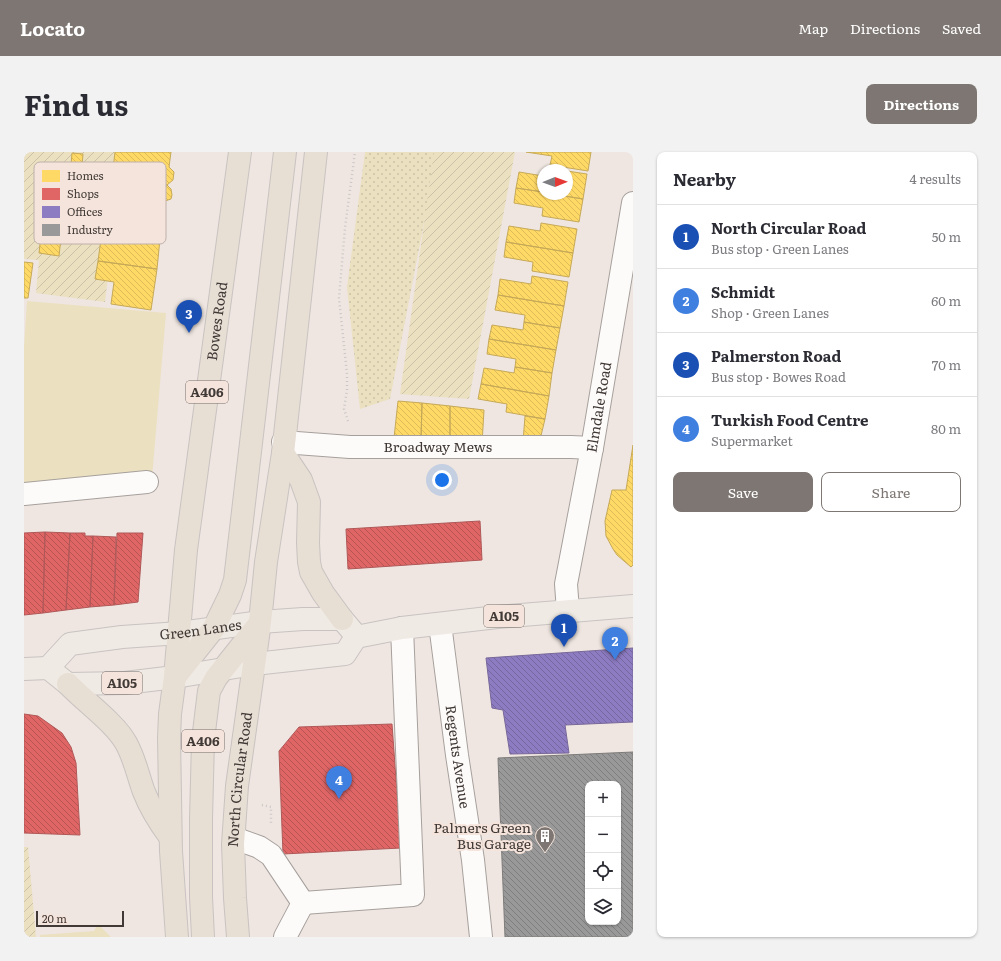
<!DOCTYPE html>
<meta charset="utf-8">
<style>
:root{--surface:#fff;--page:#f2f2f3;--text:#2b2b33;--muted:#7c7c81;--line:#e1e1e2;--accent:#7d7672}
body{margin:0;font-family:Literata,serif;background:var(--page);color:var(--text)}
.controls{position:absolute;right:12px;bottom:12px;display:grid;overflow:hidden;border-radius:8px;box-shadow:0 1px 3px #0004}
.controls button{width:36px;height:36px;display:grid;place-items:center;padding:0;border:0;border-bottom:1px solid var(--line);background:var(--surface);color:var(--text);font:20px sans-serif}
.compass{position:absolute;left:513px;top:12px;width:36px;height:36px;border-radius:50%;background:var(--surface);box-shadow:0 1px 3px #0004;rotate:89deg}
.scale{position:absolute;left:12px;bottom:10px;width:88px;box-sizing:border-box;padding-left:4px;border:2px solid #403936;border-top:0;font-size:11px;line-height:14px;white-space:nowrap;color:#403936;-webkit-text-stroke:3px #f5e4db;paint-order:stroke}
.you{position:absolute;left:418px;top:328px;width:14px;height:14px;margin:-10px;border:3px solid #fff;border-radius:50%;background:#1a73e8;box-shadow:0 0 0 6px #1a73e833}
.badge{display:grid;place-items:center;width:26px;height:26px;border-radius:50%;background:var(--accent);color:#fff;font-size:13px;font-weight:700}
.pin{position:absolute;translate:-50% -33px;filter:drop-shadow(0 1px 2px #0008)}
.pin::after{content:'';position:absolute;top:21px;width:14px;height:12px;background:inherit;clip-path:polygon(0 0,100% 0,50% 100%)}
.list{margin:0;padding:0;list-style:none}
h2{display:flex;justify-content:space-between;align-items:center;height:52px;margin:0;padding:0 16px;font-size:17px}
h2 small{font-size:13px;font-weight:400;color:var(--muted)}
.list li{display:grid;grid-template-columns:26px 1fr auto;gap:12px;align-items:center;box-sizing:border-box;height:64px;padding:0 16px;border-top:1px solid var(--line)}
.list b{display:block;font-size:15px;white-space:nowrap}
.list p{margin:0;font-size:13px;white-space:nowrap;color:var(--muted)}
.list em{font-size:13px;font-style:normal;color:var(--muted)}
.actions{display:flex;gap:8px;padding:12px 16px}
.actions a{flex:1;padding:9px 0;border:1px solid var(--accent);border-radius:8px;text-align:center;font-size:14px;color:var(--accent)}
.actions .main{background:var(--accent);color:#fff}
.icon{flex:none;width:22px;height:22px;fill:none;stroke:currentColor;stroke-width:2;stroke-linecap:round;stroke-linejoin:round}
.map{position:relative;flex:none;width:609px;height:785px;overflow:hidden;border-radius:8px}
header{display:flex;align-items:center;gap:24px;box-sizing:border-box;height:56px;padding:0 20px;background:var(--accent);color:#fff}
header strong{font-size:19px}
nav{display:flex;gap:22px;margin-inline-start:auto;font-size:14px}
.intro{display:flex;align-items:center;justify-content:space-between;box-sizing:border-box;height:96px;padding:0 24px}
h1{margin:0;font-size:28px}
.button{padding:10px 18px;border-radius:8px;background:var(--accent);color:#fff;font-size:14px;font-weight:700}
main{display:flex;gap:24px;padding:0 24px}
aside{flex:1;background:var(--surface);border-radius:8px;box-shadow:0 1px 3px #0004}
.map>svg:first-child{display:block}
.grass{fill:#ebe0c0}
.park{fill:url(#park-dots)}
.garden{fill:url(#garden-furrows)}
.homes{fill:url(#homes-back-hatch);stroke:#c6a958}
.shops{fill:url(#shops-back-hatch);stroke:#b05858}
.offices{fill:url(#offices-back-hatch);stroke:#776899}
.industry{fill:url(#industry-back-hatch);stroke:#7e7c7b;fill-rule:evenodd}
.lines{fill:none;stroke-linecap:round;stroke-linejoin:round}
.minor-casing{stroke:#a6a09c;stroke-width:24}
.major-casing{stroke:#c8c3c1;stroke-width:24}
.highway-casing{stroke:#c8c3c1;stroke-width:24}
.path{stroke:#c9c7c5;stroke-width:2.5;stroke-dasharray:1 3;stroke-linecap:butt}
.minor{stroke:#fdfbfa;stroke-width:22}
.major{stroke:#f0eae4;stroke-width:22}
.highway{stroke:#e7ded4;stroke-width:22}
.labels{text-anchor:middle;stroke-width:4;stroke-linejoin:round;paint-order:stroke}
.shield{fill:#f5e4db;stroke:#766c68;stroke-width:1}
.shield-label{font-size:13px;font-weight:bold;fill:#403936}
.street-label{font-size:14px;fill:#403936;stroke:#f5e4db}
.poi-label{font-size:14px;fill:#403936;stroke:#f5e4db;text-anchor:end}
.key{fill:#f5e4db;stroke:#bfb1aa;stroke-width:1}
.key-label{font-size:11px;fill:#403936}
</style>
<header>
<strong>Locato</strong>
<nav><a>Map</a><a>Directions</a><a>Saved</a></nav>
</header>
<div class="intro"><h1>Find us</h1><a class="button">Directions</a></div>
<main>
<div class="map">
<svg width="609" height="785" viewBox="0 0 609 785">
<defs>
<pattern id="park-dots" width="8" height="8" patternUnits="userSpaceOnUse"><rect width="8" height="8" fill="#ebe0c0"/><path d="M2 2h.1M6 6h.1" fill="none" stroke="#cbc1a6" stroke-width="1.8" stroke-linecap="round"/></pattern>
<pattern id="garden-furrows" width="10" height="10" patternUnits="userSpaceOnUse"><rect width="10" height="10" fill="#ebe0c0"/><path d="M-1 1l2-2M0 10L10 0M9 11l2-2" fill="none" stroke="#cbc1a6"/></pattern>
<pattern id="homes-back-hatch" width="6" height="6" patternUnits="userSpaceOnUse"><rect width="6" height="6" fill="#ffd966"/><path d="M-1 5l2 2M0 0l6 6M5-1l2 2" fill="none" stroke="#dcbb59"/></pattern>
<pattern id="shops-back-hatch" width="6" height="6" patternUnits="userSpaceOnUse"><rect width="6" height="6" fill="#e06666"/><path d="M-1 5l2 2M0 0l6 6M5-1l2 2" fill="none" stroke="#b75555"/></pattern>
<pattern id="offices-back-hatch" width="6" height="6" patternUnits="userSpaceOnUse"><rect width="6" height="6" fill="#8e7cc3"/><path d="M-1 5l2 2M0 0l6 6M5-1l2 2" fill="none" stroke="#75679f"/></pattern>
<pattern id="industry-back-hatch" width="6" height="6" patternUnits="userSpaceOnUse"><rect width="6" height="6" fill="#999"/><path d="M-1 5l2 2M0 0l6 6M5-1l2 2" fill="none" stroke="#7e7e7e"/></pattern>
</defs>
<rect width="100%" height="100%" fill="#efe6e1"/>
<path class="grass" d="M3,149L142,161L127,338L0,336V195Z
M74,772L87,785H16V783L70,779Z"/>
<path class="park" d="M341,0H412L405,45L366,247L336,257L323,135Z"/>
<path class="garden" d="M0,0H99L81,150L12,141L15,108L0,107Z
M410,0H491L445,247L376,242Z
M0,695H4L12,785H0Z"/>
<path class="homes" d="M91,0H147L145,15L150,20L149,28L143,33L88,26Z
M502,0H567L564,19L526,13L528,4Z
M48,1L59,2L58,14L47,13Z
M543,19L563,22L559,47L528,42H543Z
M495,20L519,24V40L492,36Z
M86,25L143,33L147,37L148,43L147,47L141,49L138,73L98,69V65L80,62L81,44L87,45V41L82,40L83,32L90,33L89,29L86,28Z
M492,36L519,40V42H528L559,47L555,70L518,64L519,56L490,51Z
M19,66L39,68L35,104L15,101Z
M517,71L553,77L549,101L482,90L485,74L516,79Z
M97,72L137,77L133,117L74,109L79,73L96,76Z
M482,90L549,101L545,125L508,119L509,110L480,105Z
M74,109L133,117L127,158L87,152L90,130L71,127Z
M0,110L9,111L4,146H0Z
M508,124L544,130L540,154L474,143L476,127L507,132Z
M474,143L540,154L536,176L500,170L501,163L471,158Z
M500,170L536,176L532,198L465,187L468,173L499,178Z
M465,187L532,198L528,221L491,215L492,207L463,202Z
M491,215L528,221L525,244L457,232L460,216L490,221Z
M457,232L525,244L521,267L482,260L483,252L454,247Z
M374,249L398,251L397,288L370,286Z
M398,251L426,254V290L397,288Z
M426,254L460,258L458,292L426,290Z
M501,264L521,267L515,292L499,290Z
M609,293V413L607,415L593,403L589,397L582,384L581,369L588,338H602Z"/>
<path class="shops" d="M456,369L458,408L324,417L322,377Z
M21,380L19,461L0,463V381Z
M21,380L46,381L42,458L19,461Z
M46,381H61V384H69L66,455L42,458Z
M93,381H119L114,450L90,453Z
M69,384L92,385L90,453L66,455Z
M0,562L14,564L38,581L47,595L52,611L56,683L0,681Z
M368,572L377,696L259,702L255,599L275,575Z"/>
<path class="offices" d="M609,496V570L541,573L545,601L486,602L479,558L468,556L462,506Z"/>
<path class="industry" d="M609,600V785H481L474,606ZM564,632H594V770H564Z"/>
<g class="lines">
<defs>
<g id="minor">
<path id="s1" d="M259,290L326,295H547L568,296"/>
<path d="M0,342L123,330"/>
<path id="s2" d="M544,459L542,432L568,296L609,51"/>
<path id="s3" d="M416,472L433,603L449,708L457,785"/>
<path d="M210,686L235,695L247,703L279,751"/>
<path d="M279,751L389,743L378,476"/>
<path d="M261,785L279,751"/>
</g>
<g id="major">
<path id="s4" d="M24,516L46,492L98,485L156,481L236,470L279,467H318L329,480"/>
<path d="M0,517L24,516L44,532L101,531L151,525L230,512L321,502L332,485L378,476L473,465L609,454"/>
</g>
<g id="highway">
<path d="M259,301L277,328L285,350L284,391L285,410L287,420L299,441L318,467"/>
<path d="M151,525L190,476L206,443L211,428L261,0"/>
<path d="M44,532C61,550 91,571 102,591C111,607 114,624 120,640C127,658 135,670 146,685"/>
<path id="s5" d="M153,785L147,699L145,586L146,562L151,525L162,398L216,0"/>
<path d="M179,785L177,745V668L179,588L185,539L192,526L235,472"/>
<path id="s6" d="M214,785L211,746L209,692L213,634L236,470L242,410L259,301L292,0"/>
</g>
</defs>
<use href="#minor" class="minor-casing"/>
<use href="#major" class="major-casing"/>
<use href="#highway" class="highway-casing"/>
<path class="path" d="M324,269L320,257L323,238V222L315,146L321,76L331,0
M238,653L247,655V671"/>
<use href="#minor" class="minor"/>
<use href="#major" class="major"/>
<use href="#highway" class="highway"/>
</g>
<defs>
<symbol id="building-pin" viewBox="-11 -11 22 30"><path d="M0 17L-7.5 6A9.5 9.5 0 1 1 7.5 6Z" fill="#7d7672" stroke="#f5e4db"/><path d="M-4-6H4V6H1V3H-1V6H-4ZM-2.5-4.3h1.7v1.8h-1.7ZM.8-4.3h1.7v1.8H.8ZM-2.5-1h1.7V.8h-1.7ZM.8-1h1.7V.8H.8Z" fill="#fff"/></symbol>
</defs>
<g fill-rule="evenodd">
<use href="#building-pin" x="510" y="673" width="22" height="30"/>
</g>
<g class="labels">
<g class="shield">
<rect x="162" y="229" width="42" height="22" rx="3"/>
<rect x="460" y="453" width="40" height="22" rx="3"/>
<rect x="78" y="520" width="40" height="22" rx="3"/>
<rect x="158" y="578" width="42" height="22" rx="3"/>
</g>
<g class="shield-label">
<text x="183" y="245">A406</text>
<text x="480" y="469">A105</text>
<text x="98" y="536">A105</text>
<text x="179" y="594">A406</text>
</g>
<g class="street-label">
<text dy="5" stroke="none"><textPath href="#s5" startOffset="619">Bowes Road</textPath></text>
<text dy="5" stroke="none"><textPath href="#s2" startOffset="207">Elmdale Road</textPath></text>
<text dy="5" stroke="none"><textPath href="#s1" startOffset="155">Broadway Mews</textPath></text>
<text dy="5" stroke="none"><textPath href="#s4" startOffset="164">Green Lanes</textPath></text>
<text dy="5" stroke="none"><textPath href="#s3" startOffset="134">Regents Avenue</textPath></text>
<text dy="5" stroke="none"><textPath href="#s6" startOffset="158">North Circular Road</textPath></text>
</g>
<g class="poi-label">
<text x="507" y="681">Palmers Green<tspan x="507" dy="16">Bus Garage</tspan></text>
</g>
</g>
<rect x="10" y="10" width="132" height="82" rx="6" class="key"/>
<rect x="18" y="18" width="18" height="12" fill="#ffd966"/>
<rect x="18" y="36" width="18" height="12" fill="#e06666"/>
<rect x="18" y="54" width="18" height="12" fill="#8e7cc3"/>
<rect x="18" y="72" width="18" height="12" fill="#999"/>
<g class="key-label">
<text x="43" y="28">Homes</text>
<text x="43" y="46">Shops</text>
<text x="43" y="64">Offices</text>
<text x="43" y="82">Industry</text>
</g>
</svg>
<div class="controls">
<button>+</button>
<button>−</button>
<button><svg class="icon" aria-label="locate" viewBox="0 0 24 24"><circle cx="12" cy="12" r="6"/><path d="M12 2v4M12 18v4M2 12h4M18 12h4"/></svg></button>
<button><svg class="icon" aria-label="layers" viewBox="0 0 24 24"><path d="M12 4l9 5-9 5-9-5zM3 14l9 5 9-5"/></svg></button>
</div>
<svg class="compass" viewBox="-18 -18 36 36"><path d="M0-13l5 13h-10z" fill="#e53935"/><path d="M0 13l5-13h-10z" fill="#7c7c81"/></svg>
<div class="scale">20 m</div>
<div class="you"></div>
<div class="pin badge" style="left:540px;top:495px;background:#1a4fb4">1</div>
<div class="pin badge" style="left:591px;top:508px;background:#3f7fe0">2</div>
<div class="pin badge" style="left:165px;top:181px;background:#1a4fb4">3</div>
<div class="pin badge" style="left:315px;top:647px;background:#3f7fe0">4</div>
</div>
<aside>
<h2>Nearby<small>4 results</small></h2>
<ul class="list">
<li><span class="badge" style="background:#1a4fb4">1</span><div><b>North Circular Road</b><p>Bus stop · Green Lanes</p></div><em>50 m</em></li>
<li><span class="badge" style="background:#3f7fe0">2</span><div><b>Schmidt</b><p>Shop · Green Lanes</p></div><em>60 m</em></li>
<li><span class="badge" style="background:#1a4fb4">3</span><div><b>Palmerston Road</b><p>Bus stop · Bowes Road</p></div><em>70 m</em></li>
<li><span class="badge" style="background:#3f7fe0">4</span><div><b>Turkish Food Centre</b><p>Supermarket</p></div><em>80 m</em></li>
</ul>
<div class="actions"><a class="main">Save</a><a>Share</a></div>
</aside>
</main>
